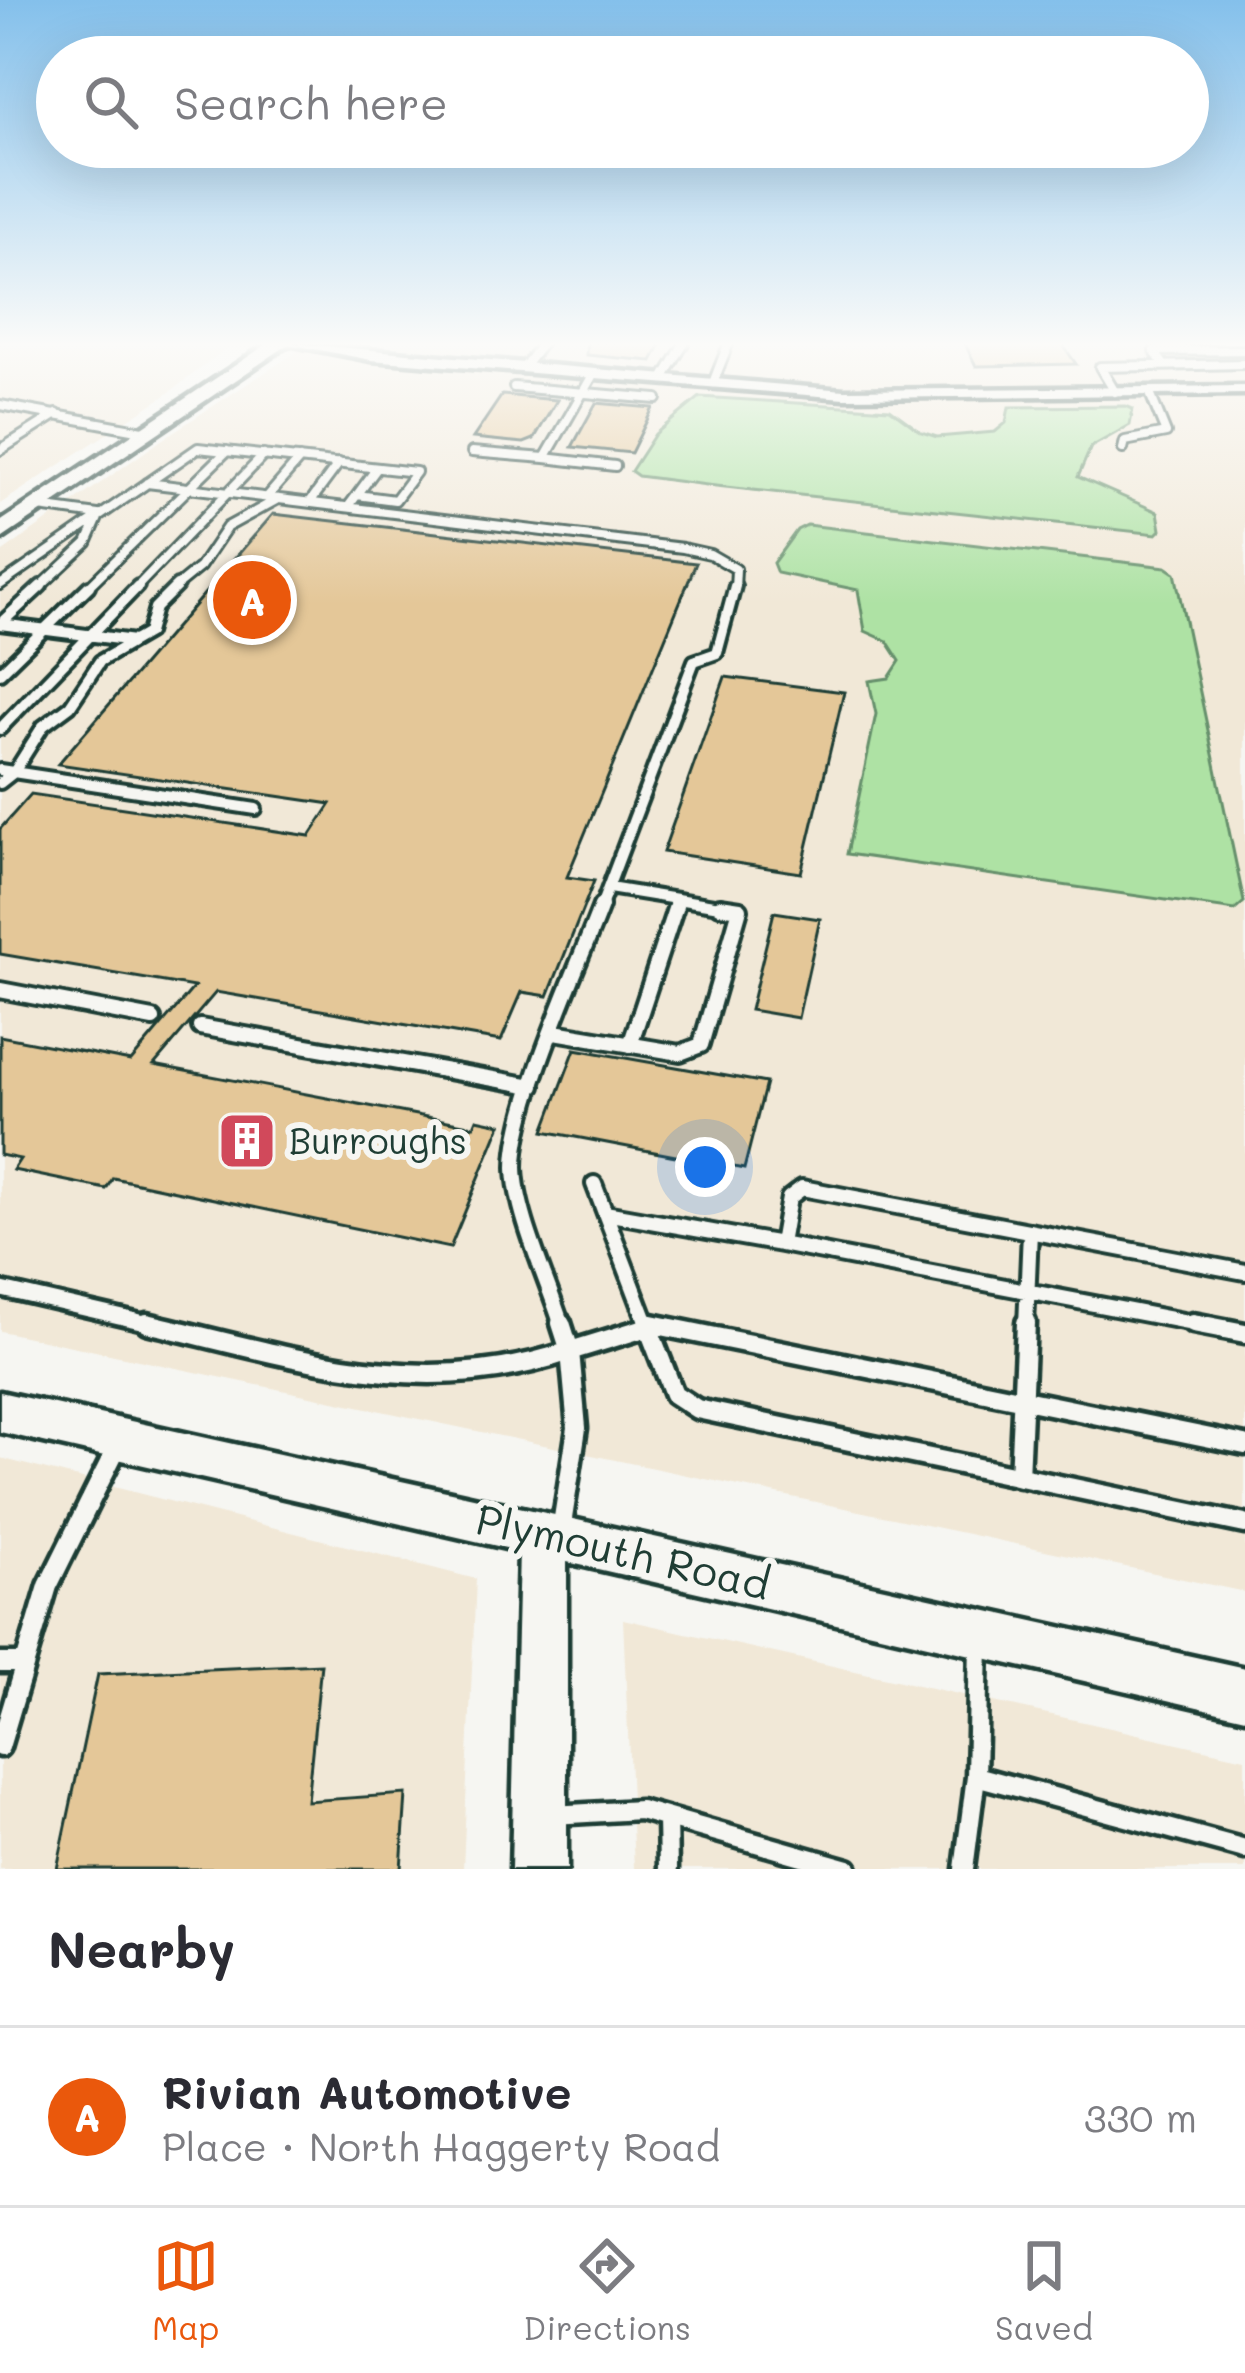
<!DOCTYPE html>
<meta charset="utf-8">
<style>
:root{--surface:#fff;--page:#f2f2f3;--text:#2b2b33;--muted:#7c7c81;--line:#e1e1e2;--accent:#ea580c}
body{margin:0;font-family:Mali,sans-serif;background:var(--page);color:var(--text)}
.you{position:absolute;left:705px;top:1167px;width:42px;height:42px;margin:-30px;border:9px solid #fff;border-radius:50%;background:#1a73e8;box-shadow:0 0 0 18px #1a73e833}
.badge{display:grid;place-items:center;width:78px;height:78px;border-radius:50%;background:var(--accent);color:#fff;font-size:39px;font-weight:700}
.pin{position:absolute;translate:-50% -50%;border:6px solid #fff;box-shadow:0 3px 12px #0006}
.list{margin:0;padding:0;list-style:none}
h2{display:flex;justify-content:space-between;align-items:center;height:156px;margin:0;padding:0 48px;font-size:51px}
h2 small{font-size:39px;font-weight:400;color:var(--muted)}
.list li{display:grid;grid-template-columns:78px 1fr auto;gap:36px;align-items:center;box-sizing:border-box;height:180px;padding:0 48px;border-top:3px solid var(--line)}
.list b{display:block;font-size:45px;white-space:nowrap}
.list p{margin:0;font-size:39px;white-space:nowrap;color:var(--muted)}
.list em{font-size:39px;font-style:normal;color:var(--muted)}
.icon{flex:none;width:66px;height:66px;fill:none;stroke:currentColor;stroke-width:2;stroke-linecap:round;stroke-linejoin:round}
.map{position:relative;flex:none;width:1245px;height:1869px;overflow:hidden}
.search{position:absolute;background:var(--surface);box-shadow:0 12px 48px #0002;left:36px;right:36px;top:36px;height:132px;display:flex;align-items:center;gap:30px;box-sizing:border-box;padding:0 42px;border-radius:66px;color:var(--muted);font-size:45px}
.sheet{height:336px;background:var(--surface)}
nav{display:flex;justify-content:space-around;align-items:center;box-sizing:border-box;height:168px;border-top:3px solid var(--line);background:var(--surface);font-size:33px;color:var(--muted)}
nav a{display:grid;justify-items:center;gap:6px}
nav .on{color:var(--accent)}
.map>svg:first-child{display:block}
.built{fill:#f1e8d7}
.green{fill:#aee2a4;stroke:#66906c;stroke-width:3}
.building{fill:#e4c798;stroke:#1f3d34;stroke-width:3}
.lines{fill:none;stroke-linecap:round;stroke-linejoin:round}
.lane-far3-casing{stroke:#1f3d34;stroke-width:14}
.lane-far2-casing{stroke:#1f3d34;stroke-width:18}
.lane-far1-casing{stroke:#1f3d34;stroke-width:22}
.lane-casing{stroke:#1f3d34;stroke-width:27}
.street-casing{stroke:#1f3d34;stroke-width:9}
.secondary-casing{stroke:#1f3d34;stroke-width:9}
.lane-far3{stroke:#f6f6f2;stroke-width:8}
.lane-far2{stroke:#f6f6f2;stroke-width:10}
.lane-far1{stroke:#f6f6f2;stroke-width:14}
.lane{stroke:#f6f6f2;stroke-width:18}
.street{fill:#f6f6f2;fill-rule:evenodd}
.secondary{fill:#f6f6f2;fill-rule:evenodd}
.labels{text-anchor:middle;stroke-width:12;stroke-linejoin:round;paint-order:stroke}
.poi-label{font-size:36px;fill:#1f3d34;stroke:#f6f6f2;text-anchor:start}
.near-street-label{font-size:42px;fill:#1f3d34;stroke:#f6f6f2}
</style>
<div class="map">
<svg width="1245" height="1869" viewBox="0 0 1245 1869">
<rect width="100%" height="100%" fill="#f6f6f2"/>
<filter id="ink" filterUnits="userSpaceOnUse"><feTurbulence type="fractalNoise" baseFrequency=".00833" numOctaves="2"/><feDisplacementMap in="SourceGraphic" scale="24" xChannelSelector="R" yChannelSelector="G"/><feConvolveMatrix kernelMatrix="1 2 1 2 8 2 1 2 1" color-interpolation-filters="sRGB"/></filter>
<g filter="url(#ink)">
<path class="built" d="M31,342H235L166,395L0,504V344Z
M312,342H1245V1592L0,1331V554L173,432Z
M0,1458L476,1579L463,1869H0Z
M623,1619L1245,1758V1869H634Z"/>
<path class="green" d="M700,397L890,409L921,432L937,437L995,432L1006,423L1009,407L1126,406L1133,409L1130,425L1091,447L1078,477L1158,512L1161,530L1157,534L707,485L638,476L631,471L655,434Z
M807,525L1166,567L1175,573L1244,902L1235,910L847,854L876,714L869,681L889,678L900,661L887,641L865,631L858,590L777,573L773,563L797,530Z"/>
<path class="building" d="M587,342H662L652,361L586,355Z
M964,342H1061L1076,364L976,366Z
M502,395L557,400L534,439L524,443L473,438Z
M596,403L653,408L631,453L572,447Z
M273,514L696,563L567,877L594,881L548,996L522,992L501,1041L216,992L154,1065L474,1126L477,1119L501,1124L450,1248L113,1178L106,1189L13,1170L20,1159L0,1155V1036L131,1061L194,987L0,954V829L31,794L310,836L331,804L58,764Z
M725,677L844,692L801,873L663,852Z
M774,912L820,919L798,1018L750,1010Z
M575,1049L766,1083L744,1169L544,1131Z
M321,1664L307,1801L406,1794L401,1869H57L98,1674Z"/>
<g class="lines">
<defs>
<path id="lane-far3" d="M1164,365L1154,351L1245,350
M524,367L543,342
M594,373L545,458L615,466
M663,379L685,342
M713,383L729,342
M514,387L657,399
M1115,392L1100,367L1245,364
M0,405L149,432
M1123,449L1125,441L1166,433L1149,391
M0,450L57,414
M472,452L545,458
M147,483L683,548L710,554L736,569L735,589
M357,495L377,468
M267,497L300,459
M310,502L339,463
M39,507L98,515
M0,585L198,448L416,472L395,500L357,495L348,507
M38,589L87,543L99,516
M86,589L227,451
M135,589L264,455
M173,589L200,567L227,527L278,499"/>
<path id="lane-far2" d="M0,624L41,586
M0,624L134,641
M0,673L89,586
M0,729L138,586
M0,770L256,809
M0,783L14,772L43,726L70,706L100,661L148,633L155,608L177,586
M609,888L738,909
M600,909L694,661L717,653L735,586
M675,909L678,899"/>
<path id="lane-far1" d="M0,990L153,1019
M200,1027L533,1086
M555,1032L680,1053L701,1045L740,909L720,906
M630,1045L676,906
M594,1184L648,1326
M605,1213L781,1244L789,1198L802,1188L1245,1272
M781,1244L1209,1326
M0,1289L160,1326
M562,1326C548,1281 516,1214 515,1167C515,1103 577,970 601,906
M1026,1326L1030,1231"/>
<path id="lane" d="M147,1323C292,1357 423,1402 570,1351L561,1323
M647,1323L1245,1445
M1193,1323L1245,1333
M1019,1477L1026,1323
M561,1531L577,1428L570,1351L648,1327L674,1394L697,1409L1245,1524
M0,1663H22
M0,1747L48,1586L117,1447
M976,1776L1245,1849
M552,1815L640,1810L848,1869
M667,1818L668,1869
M964,1869L976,1776L979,1644"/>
<path id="street" d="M278,342L844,390L1245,386V394L844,398L371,360Z"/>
<path id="secondary" d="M270,342H292L0,540V522Z
M0,1392L1245,1668V1718L567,1562V1869H511L519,1551L0,1432Z"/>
</defs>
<use href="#lane-far3" class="lane-far3-casing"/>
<use href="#lane-far2" class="lane-far2-casing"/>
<use href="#lane-far1" class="lane-far1-casing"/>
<use href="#lane" class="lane-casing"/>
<use href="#street" class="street-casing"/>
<use href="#secondary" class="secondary-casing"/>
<use href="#lane-far3" class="lane-far3"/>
<use href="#lane-far2" class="lane-far2"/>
<use href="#lane-far1" class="lane-far1"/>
<use href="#lane" class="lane"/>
<use href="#street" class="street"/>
<use href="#secondary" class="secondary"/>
</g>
</g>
<linearGradient id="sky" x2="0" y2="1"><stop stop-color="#84c0eb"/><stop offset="0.57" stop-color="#fbfbf9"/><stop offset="1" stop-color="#fbfbf9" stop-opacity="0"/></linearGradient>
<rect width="1245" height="604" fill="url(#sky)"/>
<defs>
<symbol id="building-square" viewBox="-11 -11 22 22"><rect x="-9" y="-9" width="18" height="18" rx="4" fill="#d1495b" stroke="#f6f6f2"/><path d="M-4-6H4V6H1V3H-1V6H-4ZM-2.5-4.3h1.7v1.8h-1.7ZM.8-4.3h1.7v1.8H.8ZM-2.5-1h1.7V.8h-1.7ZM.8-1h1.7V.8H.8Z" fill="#fff"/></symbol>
</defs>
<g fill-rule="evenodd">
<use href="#building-square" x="214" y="1108" width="66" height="66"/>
</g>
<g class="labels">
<g class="poi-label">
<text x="289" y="1154">Burroughs</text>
</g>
<g class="near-street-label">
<text transform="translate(623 1552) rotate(13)" y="15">Plymouth Road</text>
</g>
</g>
</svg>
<div class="you"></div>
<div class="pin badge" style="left:252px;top:600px">A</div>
<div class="search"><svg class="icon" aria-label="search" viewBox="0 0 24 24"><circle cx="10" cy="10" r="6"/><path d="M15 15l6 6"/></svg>Search here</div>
</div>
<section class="sheet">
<h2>Nearby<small></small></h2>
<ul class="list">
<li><span class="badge">A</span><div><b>Rivian Automotive</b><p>Place · North Haggerty Road</p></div><em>330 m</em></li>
</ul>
</section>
<nav>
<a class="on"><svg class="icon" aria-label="map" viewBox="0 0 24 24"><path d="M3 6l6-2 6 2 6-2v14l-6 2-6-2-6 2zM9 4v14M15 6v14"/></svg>Map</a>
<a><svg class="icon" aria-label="directions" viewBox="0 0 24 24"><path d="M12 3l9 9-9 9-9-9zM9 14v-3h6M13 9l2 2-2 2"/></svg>Directions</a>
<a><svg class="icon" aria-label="saved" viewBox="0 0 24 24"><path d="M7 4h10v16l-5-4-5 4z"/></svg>Saved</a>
</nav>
